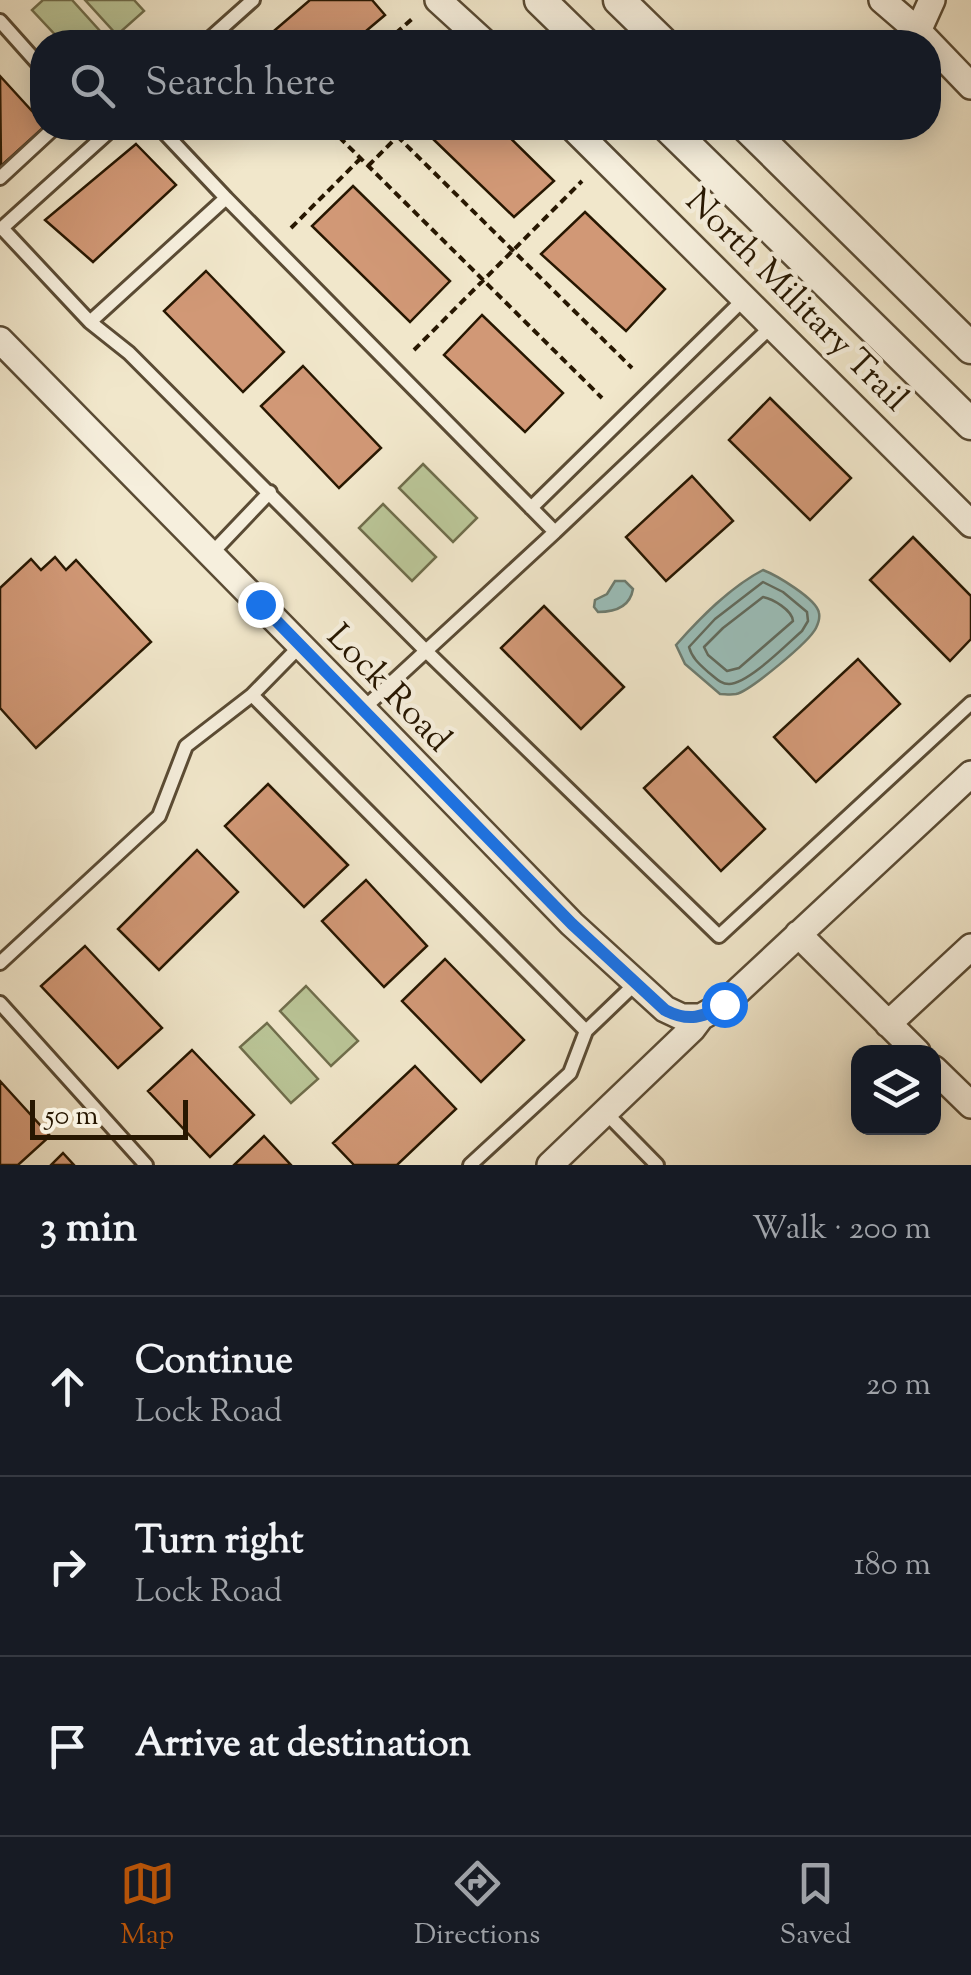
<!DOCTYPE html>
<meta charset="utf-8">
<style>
:root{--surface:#171b24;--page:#20242c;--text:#f1f3f6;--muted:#9ea1a6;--line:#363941;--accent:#b45309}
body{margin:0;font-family:"Sorts Mill Goudy",serif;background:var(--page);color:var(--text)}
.controls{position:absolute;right:30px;bottom:30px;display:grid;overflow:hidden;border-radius:20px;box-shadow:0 5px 25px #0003}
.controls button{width:90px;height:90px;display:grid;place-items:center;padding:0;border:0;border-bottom:2px solid var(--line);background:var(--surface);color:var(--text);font:50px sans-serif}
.scale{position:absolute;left:30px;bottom:25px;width:158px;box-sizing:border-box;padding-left:10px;border:5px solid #271701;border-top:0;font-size:28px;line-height:35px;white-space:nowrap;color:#271701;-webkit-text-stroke:8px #f6efdd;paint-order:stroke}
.stop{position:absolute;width:30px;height:30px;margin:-22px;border:8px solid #1a73e8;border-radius:50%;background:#fff}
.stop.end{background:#1a73e8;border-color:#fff;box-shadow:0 2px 10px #0008}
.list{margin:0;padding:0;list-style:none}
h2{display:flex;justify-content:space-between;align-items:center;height:130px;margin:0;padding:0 40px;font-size:42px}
h2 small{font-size:32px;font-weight:400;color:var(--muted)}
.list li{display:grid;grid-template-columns:65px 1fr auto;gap:30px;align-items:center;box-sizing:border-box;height:180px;padding:0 40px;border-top:2px solid var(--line)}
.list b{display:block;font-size:38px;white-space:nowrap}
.list p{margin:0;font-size:32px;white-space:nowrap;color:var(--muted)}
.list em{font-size:32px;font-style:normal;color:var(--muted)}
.icon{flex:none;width:55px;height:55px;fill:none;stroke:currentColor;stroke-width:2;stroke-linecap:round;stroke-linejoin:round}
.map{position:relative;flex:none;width:971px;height:1165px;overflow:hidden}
.search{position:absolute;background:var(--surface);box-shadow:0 5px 25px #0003;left:30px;right:30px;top:30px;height:110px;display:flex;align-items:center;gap:25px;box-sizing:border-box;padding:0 35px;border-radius:40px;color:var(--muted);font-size:38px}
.sheet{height:670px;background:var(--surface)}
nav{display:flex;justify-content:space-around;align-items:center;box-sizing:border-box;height:140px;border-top:2px solid var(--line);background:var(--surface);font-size:28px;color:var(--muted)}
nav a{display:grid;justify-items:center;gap:5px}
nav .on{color:var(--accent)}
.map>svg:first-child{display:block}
.green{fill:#bac597;stroke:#706e4c;stroke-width:2.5}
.water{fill:#9bbfba;stroke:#6d7c70;stroke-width:2.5}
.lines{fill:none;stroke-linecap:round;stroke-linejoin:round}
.shore{stroke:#616b5e;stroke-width:2.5}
.building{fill:#d19876;stroke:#271701;stroke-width:2.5}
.service-casing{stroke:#5a4b34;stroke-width:18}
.minor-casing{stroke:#5a4b34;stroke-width:30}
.tertiary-casing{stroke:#5a4b34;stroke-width:35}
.path{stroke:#271701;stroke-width:4;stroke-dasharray:8 5;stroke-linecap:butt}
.service{stroke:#f6efdd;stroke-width:12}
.minor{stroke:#f6efdd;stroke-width:25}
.tertiary{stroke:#f6efdd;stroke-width:30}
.route{stroke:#1a73e8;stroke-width:12}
.labels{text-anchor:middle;stroke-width:9;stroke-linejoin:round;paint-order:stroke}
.street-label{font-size:35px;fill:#271701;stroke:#f6efdd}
</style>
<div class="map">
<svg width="971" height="1165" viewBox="0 0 971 1165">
<rect width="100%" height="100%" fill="#f1e7cb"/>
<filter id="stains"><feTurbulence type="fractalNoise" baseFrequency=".002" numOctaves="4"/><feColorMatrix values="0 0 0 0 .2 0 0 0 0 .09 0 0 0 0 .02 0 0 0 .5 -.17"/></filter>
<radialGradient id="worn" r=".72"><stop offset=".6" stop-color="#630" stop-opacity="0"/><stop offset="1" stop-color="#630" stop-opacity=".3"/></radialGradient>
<path class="green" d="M43,0H72L110,42H62L32,10Z
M85,0H134L144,11L117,35Z
M423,464L477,518L453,542L399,488Z
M383,504L436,557L412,581L359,528Z
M306,986L358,1041L331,1066L280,1011Z
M267,1023L318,1079L291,1103L240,1047Z"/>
<path class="water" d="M763,570C776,575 817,599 819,613C820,618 818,624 816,628C809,642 750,691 736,694C730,695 725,694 720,694L685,664L676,645C700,618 730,587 763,570Z
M615,581H625L633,589C630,607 615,612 598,612L594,607L595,600L607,594Z"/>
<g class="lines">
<path class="shore" d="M763,582L783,592L807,612L808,621L802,631C787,644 748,684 729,684C720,684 715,677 708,672C699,664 692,658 689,647L715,619Z
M763,597C773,599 792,610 793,621L739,668L727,671L708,655L704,647L723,628Z"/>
</g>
<path class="building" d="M310,0H372L385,15L353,42H261Z
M0,76L42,122L43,128L1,166Z
M444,128H500L554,181L514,217L432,138Z
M136,144L176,185L93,262L45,220Z
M353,186L450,281L410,322L312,226Z
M585,212L665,289L626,331L541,254Z
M206,271L284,352L243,392L164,311Z
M482,315L563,393L525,432L444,355Z
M303,366L381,448L339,488L261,406Z
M770,398L851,478L810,520L729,440Z
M692,476L733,521L666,581L626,537Z
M913,537L971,596V639L950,661L870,580Z
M55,557L66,570L76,560L151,642L36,748L0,708V588L31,559L41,570Z
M544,606L624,687L581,729L501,648Z
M858,659L900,704L816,782L774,737Z
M688,747L765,829L721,871L644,788Z
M268,784L348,865L304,907L225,826Z
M197,850L238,892L159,970L118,929Z
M366,880L427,946L384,987L322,921Z
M85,946L162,1028L118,1068L41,986Z
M445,959L524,1040L481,1082L402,1001Z
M192,1050L254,1115L210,1157L148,1091Z
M415,1066L456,1109L397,1165H354L333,1143Z
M0,1081L50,1136L18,1165H0Z
M264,1136L291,1165H234Z
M63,1153L74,1165H51Z"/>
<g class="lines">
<defs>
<path id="service" d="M0,21L42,68
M206,42L253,0
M113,128L2,228L90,322L226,198L160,128
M0,178L54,128
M226,198L555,532L363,709
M90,322L129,353L426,651L719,936L971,703
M531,508L744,299
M555,532L773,325
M211,554L270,492
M301,645L252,695L586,1031L636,983
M0,963L159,816L186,746L252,695
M0,1003L146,1165
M605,1112L657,1165
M470,1165L570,1073L586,1031"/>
<path id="minor" d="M438,0L484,42
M882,0L918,31L971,86
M918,31L932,0
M573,128L971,524
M0,340L363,709L572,924L665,1009L682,1017H701
M798,934L917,1052
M888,1024L971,947
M934,1069L971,1105
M550,1165L692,1029L701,1017L724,1004L971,774"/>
<path id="tertiary" d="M540,0L583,42
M619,0L662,42
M669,128L971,424
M748,128L971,348"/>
</defs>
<use href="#service" class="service-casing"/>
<use href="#minor" class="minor-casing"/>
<use href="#tertiary" class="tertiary-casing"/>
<path class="path" d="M386,42L413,18
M330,128L602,398
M397,136L632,368
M368,166L406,128
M291,228L361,158
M414,350L582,181"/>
<use href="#service" class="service"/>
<use href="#minor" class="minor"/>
<use href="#tertiary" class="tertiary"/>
</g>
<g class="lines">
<path class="route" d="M260,604L572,924L665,1010C688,1022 704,1018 724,1004"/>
</g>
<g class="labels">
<g class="street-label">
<text transform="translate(798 299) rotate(45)" y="12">North Military Trail</text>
<text transform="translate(390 687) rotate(46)" y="12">Lock Road</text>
</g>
</g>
<rect width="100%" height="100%" filter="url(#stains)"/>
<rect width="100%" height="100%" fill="url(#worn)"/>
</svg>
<div class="controls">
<button><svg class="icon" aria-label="layers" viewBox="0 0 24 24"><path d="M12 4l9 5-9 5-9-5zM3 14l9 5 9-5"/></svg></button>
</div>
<div class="scale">50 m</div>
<div class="stop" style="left:724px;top:1004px"></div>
<div class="stop end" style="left:260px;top:604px"></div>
<div class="search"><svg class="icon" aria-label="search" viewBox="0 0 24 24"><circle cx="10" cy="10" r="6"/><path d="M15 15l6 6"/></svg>Search here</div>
</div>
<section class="sheet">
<h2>3 min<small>Walk · 200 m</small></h2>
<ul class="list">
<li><svg class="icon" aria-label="ahead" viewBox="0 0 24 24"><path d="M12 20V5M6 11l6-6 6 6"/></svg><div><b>Continue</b><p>Lock Road</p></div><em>20 m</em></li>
<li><svg class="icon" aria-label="right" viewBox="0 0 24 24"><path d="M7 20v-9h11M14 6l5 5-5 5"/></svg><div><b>Turn right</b><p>Lock Road</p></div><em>180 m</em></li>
<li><svg class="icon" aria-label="arrive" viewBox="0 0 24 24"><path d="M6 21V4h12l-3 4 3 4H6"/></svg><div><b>Arrive at destination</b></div></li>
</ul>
</section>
<nav>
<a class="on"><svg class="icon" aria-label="map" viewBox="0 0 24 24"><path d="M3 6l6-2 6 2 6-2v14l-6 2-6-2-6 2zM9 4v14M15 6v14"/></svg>Map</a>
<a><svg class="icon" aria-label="directions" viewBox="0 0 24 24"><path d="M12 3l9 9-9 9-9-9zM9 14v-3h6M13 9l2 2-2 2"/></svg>Directions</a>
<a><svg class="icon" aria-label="saved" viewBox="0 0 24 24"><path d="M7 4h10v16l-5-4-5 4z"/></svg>Saved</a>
</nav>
